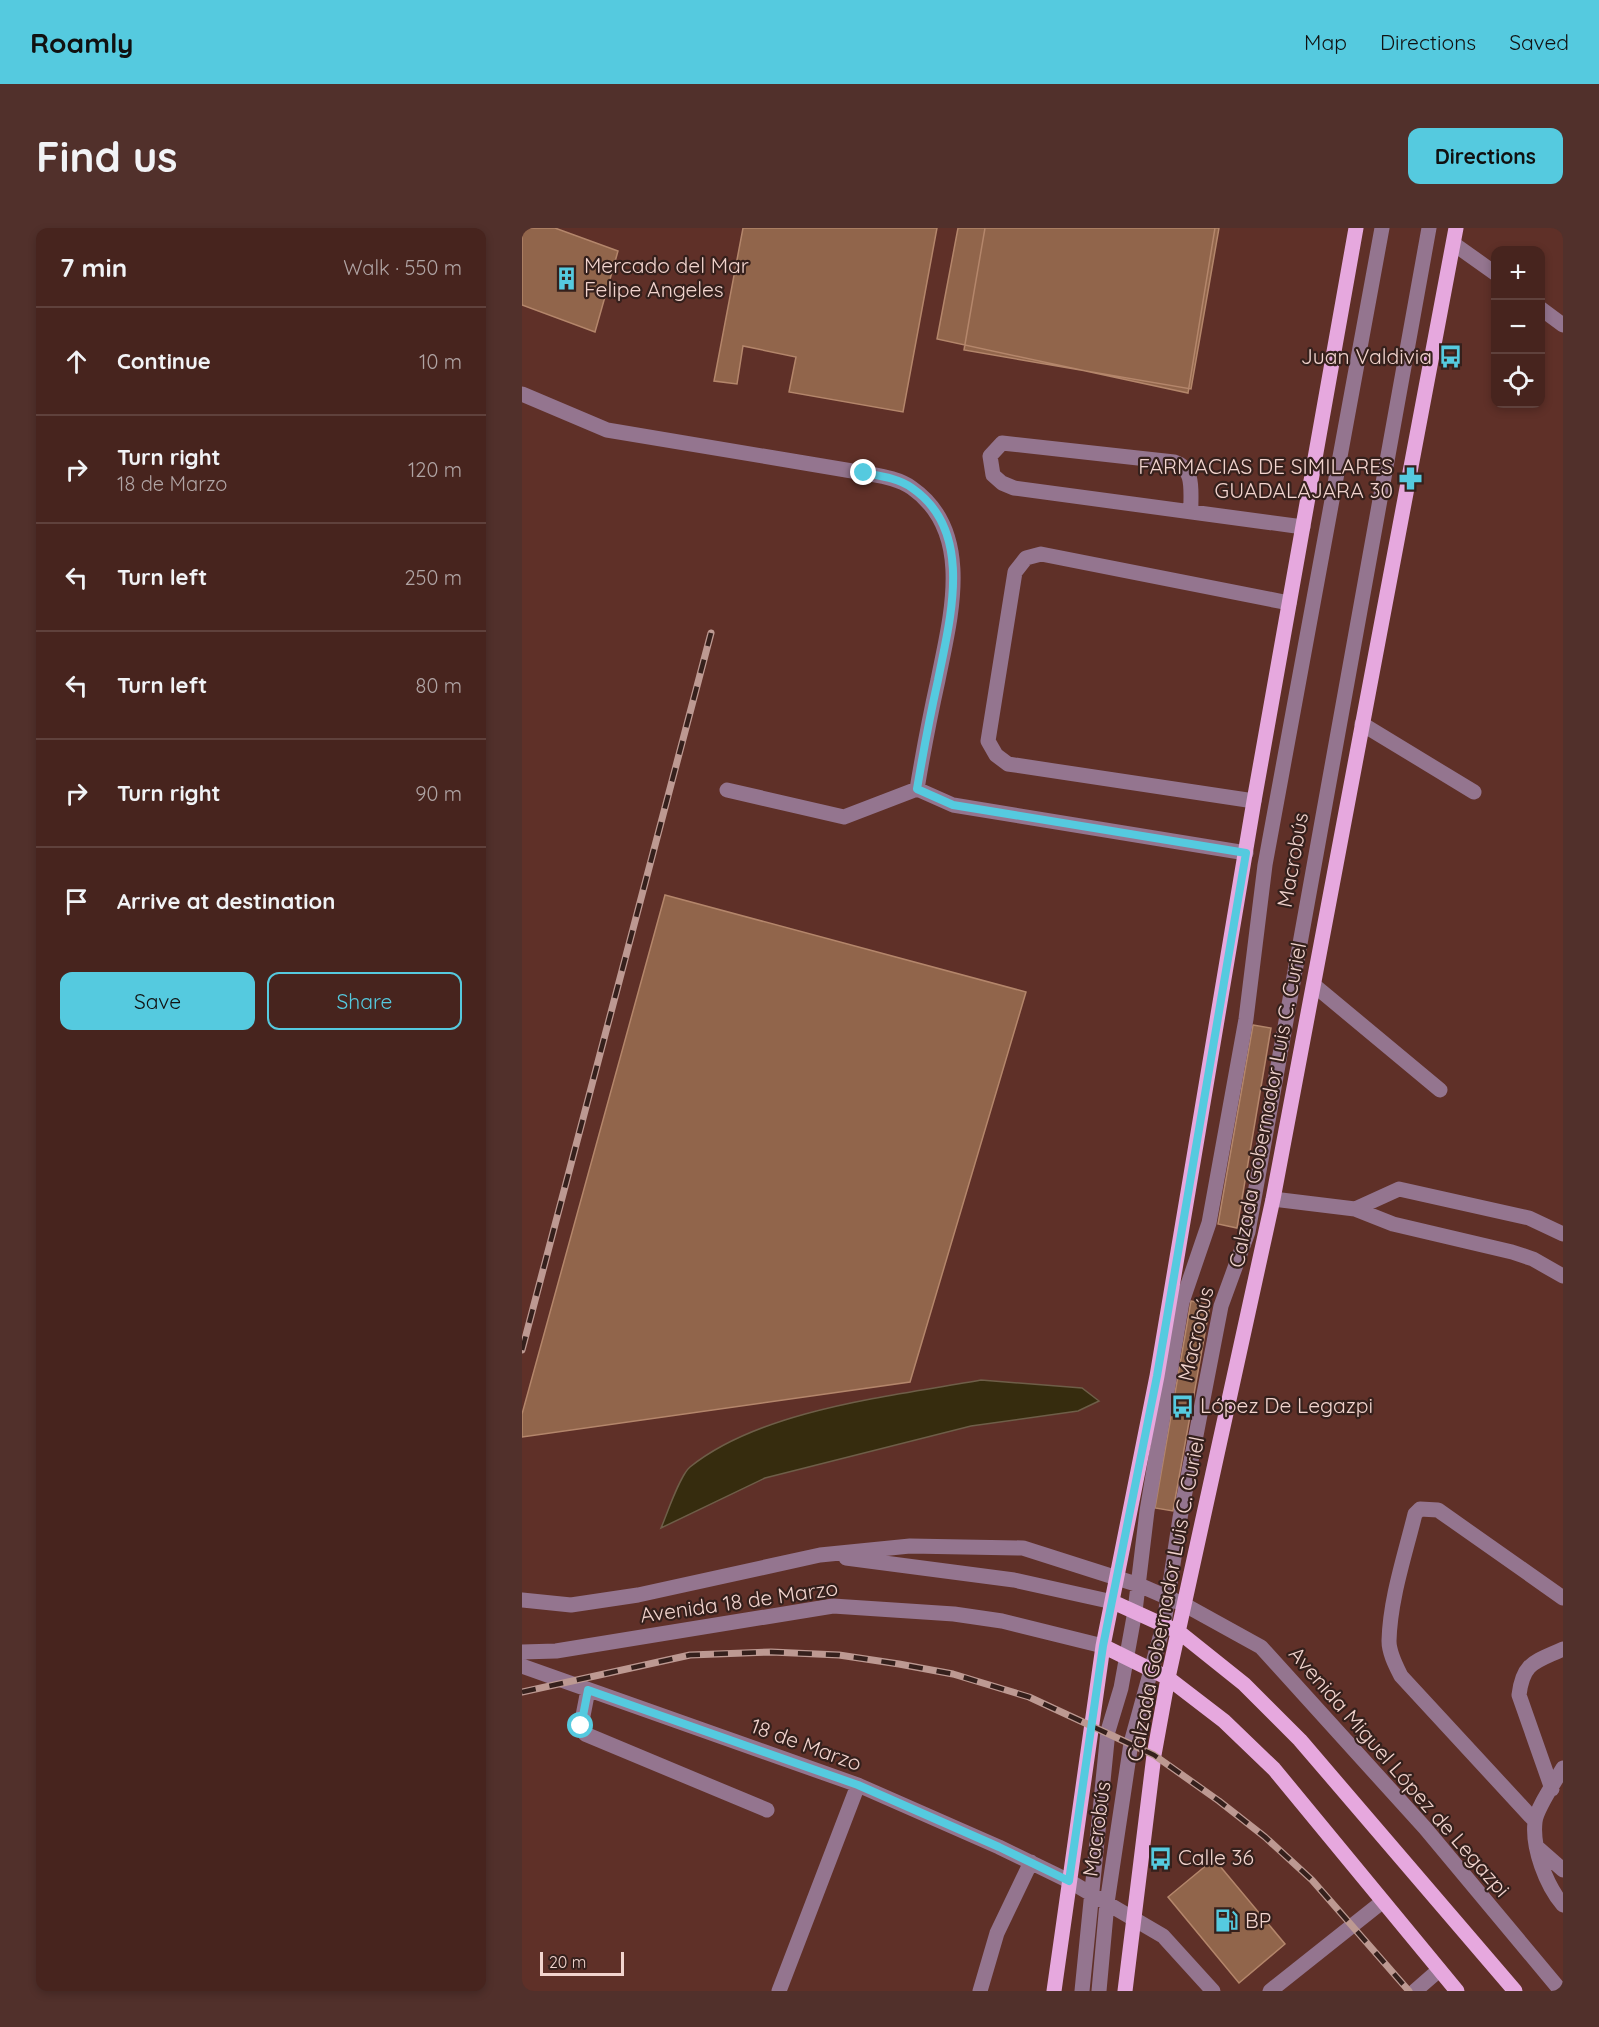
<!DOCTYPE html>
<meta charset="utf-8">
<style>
:root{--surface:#47241e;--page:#51302b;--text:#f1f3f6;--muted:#b0a4a4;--line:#5f413c;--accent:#55cadf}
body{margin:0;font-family:Quicksand,sans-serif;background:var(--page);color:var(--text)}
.controls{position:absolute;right:18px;top:18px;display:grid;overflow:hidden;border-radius:12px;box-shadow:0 3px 9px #0003}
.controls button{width:54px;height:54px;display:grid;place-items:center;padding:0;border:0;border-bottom:2px solid var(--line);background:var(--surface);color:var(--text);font:30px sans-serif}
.scale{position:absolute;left:18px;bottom:15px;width:84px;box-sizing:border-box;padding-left:6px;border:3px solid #f2d4ce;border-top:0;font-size:16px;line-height:21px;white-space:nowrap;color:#f2d4ce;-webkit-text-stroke:4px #35201c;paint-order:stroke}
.stop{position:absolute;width:18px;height:18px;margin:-14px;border:4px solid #55cadf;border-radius:50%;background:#fff}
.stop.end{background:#55cadf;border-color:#fff;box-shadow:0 2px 6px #0008}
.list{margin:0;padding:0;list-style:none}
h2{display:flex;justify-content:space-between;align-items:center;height:78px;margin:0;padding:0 24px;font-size:26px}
h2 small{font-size:20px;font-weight:400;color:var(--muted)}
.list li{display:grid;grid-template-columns:39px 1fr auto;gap:18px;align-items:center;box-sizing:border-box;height:108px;padding:0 24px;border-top:2px solid var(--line)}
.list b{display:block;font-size:22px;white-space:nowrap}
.list p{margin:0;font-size:20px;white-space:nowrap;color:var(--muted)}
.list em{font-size:20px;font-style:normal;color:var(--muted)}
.actions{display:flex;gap:12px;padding:18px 24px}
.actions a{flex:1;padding:14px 0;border:2px solid var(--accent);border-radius:12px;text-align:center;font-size:21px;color:var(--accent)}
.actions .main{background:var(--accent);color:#111}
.icon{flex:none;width:33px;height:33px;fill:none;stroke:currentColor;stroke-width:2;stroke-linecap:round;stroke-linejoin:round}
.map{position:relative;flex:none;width:1041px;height:1763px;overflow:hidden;border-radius:12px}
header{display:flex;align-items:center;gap:36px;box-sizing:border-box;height:84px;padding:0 30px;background:var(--accent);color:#111}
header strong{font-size:28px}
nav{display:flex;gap:33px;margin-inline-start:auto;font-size:21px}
.intro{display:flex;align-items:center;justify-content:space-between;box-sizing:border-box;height:144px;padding:0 36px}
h1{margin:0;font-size:42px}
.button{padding:15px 27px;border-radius:12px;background:var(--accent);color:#111;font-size:21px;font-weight:700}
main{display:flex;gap:36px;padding:0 36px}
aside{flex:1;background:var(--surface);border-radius:12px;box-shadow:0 3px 9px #0003}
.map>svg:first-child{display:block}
.water{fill:#362c0e;stroke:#6e5e48;stroke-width:1.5}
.building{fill:#91654b;stroke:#b4866b;stroke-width:1.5}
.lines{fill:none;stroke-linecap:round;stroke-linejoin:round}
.minor{stroke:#94758f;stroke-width:15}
.major{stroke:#e6a8de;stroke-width:15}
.rail-casing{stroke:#bd9992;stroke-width:7}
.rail{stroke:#35201c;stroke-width:4.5;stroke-dasharray:14;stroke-linecap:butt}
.route{stroke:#55cadf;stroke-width:8}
.labels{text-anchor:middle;stroke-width:4.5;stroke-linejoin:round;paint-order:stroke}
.poi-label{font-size:21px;fill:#f2d4ce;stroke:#35201c;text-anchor:start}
.street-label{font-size:21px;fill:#f2d4ce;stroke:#35201c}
</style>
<header>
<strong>Roamly</strong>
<nav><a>Map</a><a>Directions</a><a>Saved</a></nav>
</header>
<div class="intro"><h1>Find us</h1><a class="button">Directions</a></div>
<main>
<aside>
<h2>7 min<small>Walk · 550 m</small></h2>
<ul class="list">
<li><svg class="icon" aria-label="ahead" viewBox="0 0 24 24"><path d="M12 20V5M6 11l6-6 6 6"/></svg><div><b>Continue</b></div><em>10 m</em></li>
<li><svg class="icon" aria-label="right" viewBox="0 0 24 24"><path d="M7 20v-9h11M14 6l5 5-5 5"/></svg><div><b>Turn right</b><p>18 de Marzo</p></div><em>120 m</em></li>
<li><svg class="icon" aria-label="left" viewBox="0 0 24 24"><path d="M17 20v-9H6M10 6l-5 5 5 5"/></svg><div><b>Turn left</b></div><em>250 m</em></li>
<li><svg class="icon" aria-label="left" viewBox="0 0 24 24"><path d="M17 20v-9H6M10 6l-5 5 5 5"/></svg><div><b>Turn left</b></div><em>80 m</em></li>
<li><svg class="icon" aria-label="right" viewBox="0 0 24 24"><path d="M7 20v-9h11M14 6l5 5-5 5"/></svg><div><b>Turn right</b></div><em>90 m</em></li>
<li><svg class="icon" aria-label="arrive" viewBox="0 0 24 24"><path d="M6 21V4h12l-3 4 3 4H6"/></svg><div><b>Arrive at destination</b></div></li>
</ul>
<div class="actions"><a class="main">Save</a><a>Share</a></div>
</aside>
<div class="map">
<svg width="1041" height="1763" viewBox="0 0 1041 1763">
<rect width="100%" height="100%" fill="#5f3028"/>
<path class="water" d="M459,1152L560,1160L577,1173L556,1183L449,1198L243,1250L139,1300C145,1286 158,1247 168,1239C240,1181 371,1168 459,1152Z"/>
<path class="building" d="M0,0H33L96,23L73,104L0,77Z
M221,0H415L381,184L267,164L274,129L221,118L215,156L192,153Z
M436,0H693L666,165L415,111Z
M463,0H697L669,161L442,122Z
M143,667L504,764L388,1154L0,1209V1186Z
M731,797L749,800L715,1000L696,996Z
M669,1073L688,1077L651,1283L633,1280Z
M692,1631L763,1716L717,1755L646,1669Z"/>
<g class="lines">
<path class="minor" d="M932,16L974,46
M1018,80L1041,97
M0,166L85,202L342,245C358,248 376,250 390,260C453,304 428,391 416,452C408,488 401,525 395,561L431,577L724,625
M669,284C668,265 674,241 652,234L480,215L468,228L471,247L480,255L492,260L781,299
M840,496L952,564
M205,562L322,589L395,561
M732,573L486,536L474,527L466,513L493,344L504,330L519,326L767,375
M793,758L918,862
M751,971L833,981L871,996L990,1024L1011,1031L1041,1048
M833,981L877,961L1007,990L1041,1006
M324,1330L492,1352L591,1374
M0,1372L49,1377L116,1367L298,1327L388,1318L501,1320L617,1357L663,1377L739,1419L903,1600L1039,1763
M0,1424L34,1423L311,1378L432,1386L480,1393L581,1418
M0,1438L336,1557L477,1619L547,1653L641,1708L691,1763
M66,1462L59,1498L63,1506L245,1582
M1041,1540C1034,1552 1014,1581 1013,1594C1010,1620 1024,1657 1041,1677
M1030,1561L997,1467C1001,1434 1013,1434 1041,1421
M1012,1592L879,1448C874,1438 867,1425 867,1413C868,1371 883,1327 893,1286L898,1281L916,1282L1041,1370
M1015,1619L1041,1642
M257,1763L336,1557
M458,1763L475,1705L509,1634
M560,1763L586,1503L599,1460L613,1383L625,1283L660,1074L687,995L724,791L743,637L860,0
M577,1763L585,1675L609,1515L642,1395L658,1290L699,1078L726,1004L907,0
M748,1763L860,1674
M893,1763L917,1742"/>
<path class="major" d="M591,1374L657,1404L722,1456L778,1512L993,1763
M581,1418L646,1450L702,1493L752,1541L935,1763
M532,1763L581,1418L635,1148L732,573L834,0
M603,1763L632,1527L646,1450L751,971L934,0"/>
<defs>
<path id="rail" d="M0,1122L189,405
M0,1464L168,1427L249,1424L317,1427L377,1436L431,1446L507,1469L632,1527L697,1573L743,1609L790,1652L887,1763"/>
</defs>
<use href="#rail" class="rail-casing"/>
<use href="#rail" class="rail"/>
</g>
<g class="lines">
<path class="route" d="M59,1498L66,1462L336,1557L477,1619L547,1653L581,1418L635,1148L724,625L431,577L395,561C401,525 408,488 416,452C428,391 453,303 390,260C376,250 358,248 342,245"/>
</g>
<defs>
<symbol id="building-bare" viewBox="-9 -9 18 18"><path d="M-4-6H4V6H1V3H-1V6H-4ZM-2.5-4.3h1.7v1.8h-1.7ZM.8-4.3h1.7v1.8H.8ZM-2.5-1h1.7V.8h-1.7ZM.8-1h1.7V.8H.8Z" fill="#55cadf" stroke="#35201c" stroke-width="2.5" paint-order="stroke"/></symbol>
<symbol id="bus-bare" viewBox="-9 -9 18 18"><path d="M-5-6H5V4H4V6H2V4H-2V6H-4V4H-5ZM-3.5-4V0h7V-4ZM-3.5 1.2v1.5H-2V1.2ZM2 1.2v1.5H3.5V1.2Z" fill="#55cadf" stroke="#35201c" stroke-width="2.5" paint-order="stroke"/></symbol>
<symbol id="pharmacy-bare" viewBox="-9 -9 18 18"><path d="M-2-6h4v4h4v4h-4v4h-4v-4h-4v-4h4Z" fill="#55cadf" stroke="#35201c" stroke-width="2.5" paint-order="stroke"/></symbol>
<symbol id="fuel-bare" viewBox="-9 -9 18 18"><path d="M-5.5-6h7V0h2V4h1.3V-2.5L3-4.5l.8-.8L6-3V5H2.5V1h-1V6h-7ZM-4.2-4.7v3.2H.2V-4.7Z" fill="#55cadf" stroke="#35201c" stroke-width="2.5" paint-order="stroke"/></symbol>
</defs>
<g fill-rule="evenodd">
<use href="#building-bare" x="28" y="34" width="33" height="33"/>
<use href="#bus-bare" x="912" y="112" width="33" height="33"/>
<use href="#pharmacy-bare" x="872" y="234" width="33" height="33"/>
<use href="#bus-bare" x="644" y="1162" width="33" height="33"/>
<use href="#bus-bare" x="622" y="1614" width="33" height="33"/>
<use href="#fuel-bare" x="688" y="1676" width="33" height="33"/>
</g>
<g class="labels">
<g class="poi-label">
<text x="62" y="45">Mercado del Mar<tspan x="62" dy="24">Felipe Angeles</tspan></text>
<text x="910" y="136" text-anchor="end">Juan Valdivia</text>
<text x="871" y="246" text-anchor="end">FARMACIAS DE SIMILARES<tspan x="871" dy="24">GUADALAJARA 30</tspan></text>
<text x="678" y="1185">López De Legazpi</text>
<text x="656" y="1637">Calle 36</text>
<text x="723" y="1700">BP</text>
</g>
<g class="street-label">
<text transform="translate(771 632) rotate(-80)" y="7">Macrobús</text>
<text transform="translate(746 877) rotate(-79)" y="7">Calzada Gobernador Luis C. Curiel</text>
<text transform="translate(674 1106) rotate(-77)" y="7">Macrobús</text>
<text transform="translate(644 1371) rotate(-79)" y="7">Calzada Gobernador Luis C. Curiel</text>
<text transform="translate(217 1374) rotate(-8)" y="7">Avenida 18 de Marzo</text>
<text transform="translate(284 1517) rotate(20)" y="7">18 de Marzo</text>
<text transform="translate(877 1544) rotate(49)" y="7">Avenida Miguel López de Legazpi</text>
<text transform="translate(575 1601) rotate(-82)" y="7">Macrobús</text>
</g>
</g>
</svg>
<div class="controls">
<button>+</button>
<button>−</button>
<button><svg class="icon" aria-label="locate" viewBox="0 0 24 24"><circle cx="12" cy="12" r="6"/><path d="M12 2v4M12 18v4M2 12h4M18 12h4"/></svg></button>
</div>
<div class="scale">20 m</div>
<div class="stop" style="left:59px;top:1498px"></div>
<div class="stop end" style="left:342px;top:245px"></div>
</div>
</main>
